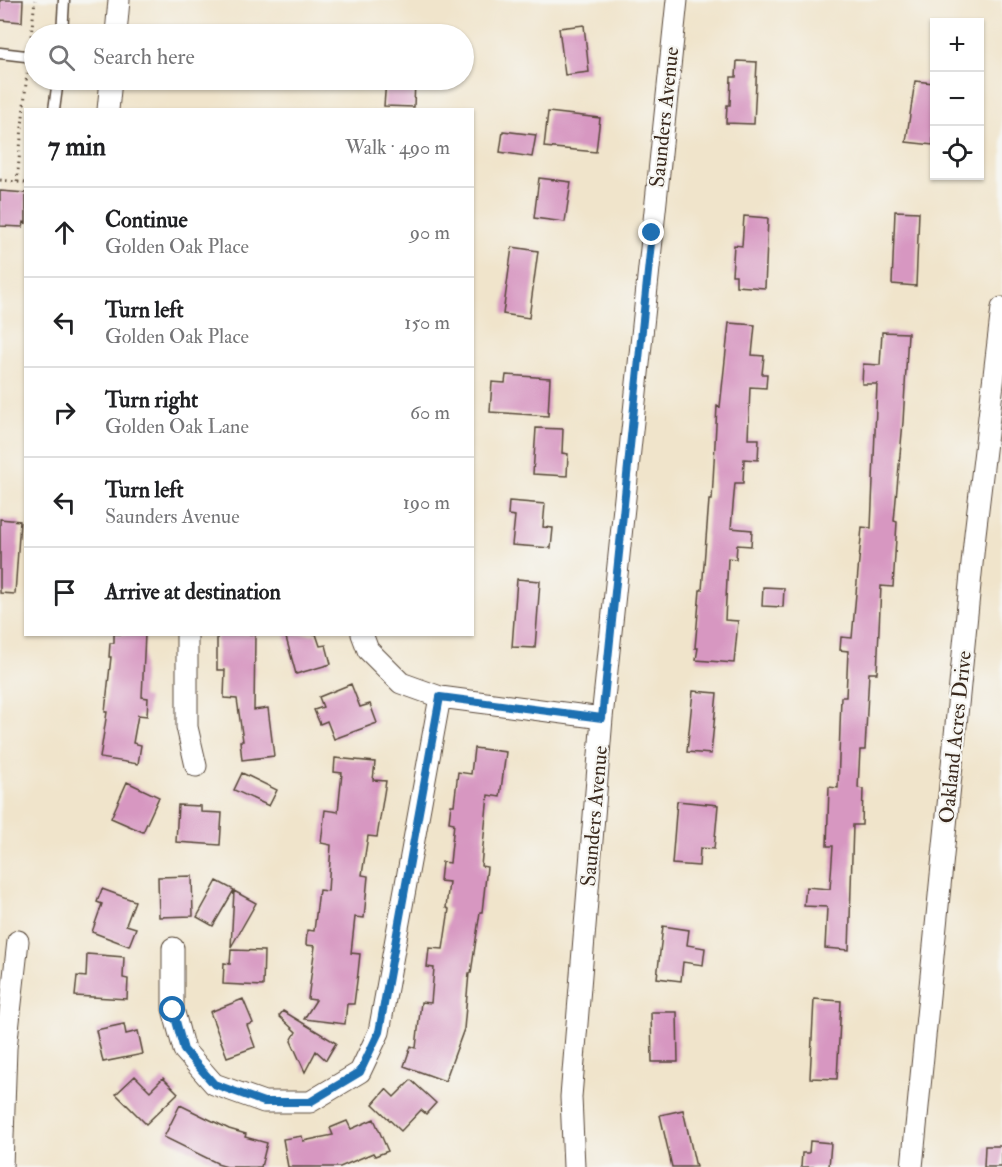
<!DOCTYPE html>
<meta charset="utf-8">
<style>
:root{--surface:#fff;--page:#f6f6f6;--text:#202124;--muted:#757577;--line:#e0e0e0}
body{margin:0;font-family:"IM FELL Double Pica",serif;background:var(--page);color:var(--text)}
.controls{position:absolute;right:18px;top:18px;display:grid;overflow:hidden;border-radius:0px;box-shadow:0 2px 4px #0004}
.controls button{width:54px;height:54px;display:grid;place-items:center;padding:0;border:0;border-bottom:2px solid var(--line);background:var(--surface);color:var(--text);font:30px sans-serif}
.stop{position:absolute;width:18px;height:18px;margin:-14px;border:4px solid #1f6fb2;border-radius:50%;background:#fff}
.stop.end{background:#1f6fb2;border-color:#fff;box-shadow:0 2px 6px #0008}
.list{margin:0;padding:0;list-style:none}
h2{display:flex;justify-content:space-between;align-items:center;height:78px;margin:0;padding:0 24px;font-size:26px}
h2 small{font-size:20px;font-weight:400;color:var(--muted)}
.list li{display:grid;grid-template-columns:39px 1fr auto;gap:18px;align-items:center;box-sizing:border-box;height:90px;padding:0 24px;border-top:2px solid var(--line)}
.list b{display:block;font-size:22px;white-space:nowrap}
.list p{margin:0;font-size:20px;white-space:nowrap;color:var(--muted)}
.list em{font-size:20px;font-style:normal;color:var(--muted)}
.icon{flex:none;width:33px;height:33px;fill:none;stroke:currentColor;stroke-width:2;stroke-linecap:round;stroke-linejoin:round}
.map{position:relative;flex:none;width:1002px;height:1167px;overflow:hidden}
.search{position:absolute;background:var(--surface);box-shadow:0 2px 4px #0004;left:24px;top:24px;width:450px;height:66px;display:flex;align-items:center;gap:15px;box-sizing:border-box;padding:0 21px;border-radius:33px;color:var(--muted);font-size:22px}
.panel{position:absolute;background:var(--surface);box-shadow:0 2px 4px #0004;left:24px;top:108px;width:450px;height:528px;border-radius:0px}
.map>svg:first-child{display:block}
.building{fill:#d797c1}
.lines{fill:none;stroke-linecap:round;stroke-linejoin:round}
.service-casing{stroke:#564638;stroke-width:13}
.minor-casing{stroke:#564638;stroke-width:23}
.path{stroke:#564638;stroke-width:3;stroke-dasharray:1.5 4.5;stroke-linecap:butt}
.service{stroke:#fff;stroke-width:10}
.minor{stroke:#fff;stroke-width:21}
.route{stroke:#1f6fb2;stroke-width:8}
.labels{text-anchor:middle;stroke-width:4.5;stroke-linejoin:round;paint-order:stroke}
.street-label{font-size:21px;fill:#3b2a1e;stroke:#f6f6f2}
</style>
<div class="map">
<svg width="1002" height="1167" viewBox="0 0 1002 1167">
<rect width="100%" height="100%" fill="#f6f6f2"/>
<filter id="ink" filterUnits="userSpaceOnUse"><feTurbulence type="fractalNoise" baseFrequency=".0167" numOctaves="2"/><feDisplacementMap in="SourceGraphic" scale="12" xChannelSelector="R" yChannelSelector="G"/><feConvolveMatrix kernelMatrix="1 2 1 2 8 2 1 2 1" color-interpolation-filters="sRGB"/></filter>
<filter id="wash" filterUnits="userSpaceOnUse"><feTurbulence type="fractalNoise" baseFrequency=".008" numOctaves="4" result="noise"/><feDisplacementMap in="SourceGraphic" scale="24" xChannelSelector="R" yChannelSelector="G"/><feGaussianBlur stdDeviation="1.35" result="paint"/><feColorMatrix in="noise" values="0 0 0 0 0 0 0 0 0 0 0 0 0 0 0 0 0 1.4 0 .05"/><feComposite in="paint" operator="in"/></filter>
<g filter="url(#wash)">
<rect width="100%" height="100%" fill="#f0e4cb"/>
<g id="blocks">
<path class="building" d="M0,0H23L22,22L0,20Z
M584,25L589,72L565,75L559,28Z
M737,61L757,62L754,124L726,123L727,105H730L731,77H736Z
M386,80H415L414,107L384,106Z
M915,81L934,83L933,145L906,142Z
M548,112L600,118L596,152L544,147Z
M503,131L536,135L532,157L500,152Z
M539,178L571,182L565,222L534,218Z
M0,191L26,193V223L24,222L23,227L0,226Z
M895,211L919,212L916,286L892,284Z
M744,216L768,218L765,288L736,286V275H732L734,245L742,246Z
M512,247L538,251L529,318L503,314Z
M729,323L755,325L752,355L764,356L762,374H767L766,388L750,387L748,439H759L758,460L744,459L743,483H735L731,528L752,530L751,546L737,545L736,559L728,558L725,620L738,621L734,663L696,660L698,648H695L700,590H702L709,500H712L717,406L720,407Z
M882,332L908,333L903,422L894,521L897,522L893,587L881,586L877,673H869L865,750H860L858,788L863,789L862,825H853L849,950L825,948L827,907L804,906L806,887L830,889L833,846H827L829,787L838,788L841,697H846L848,651L840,650L841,637L852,638L862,527L871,528L877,384H862L863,364L880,365Z
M506,375L550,378L548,416L490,412L492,382L505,383Z
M536,428L563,429L562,453L568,454L567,476L533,474Z
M509,501L545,504L543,527L553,528L551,548L512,545L515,516L508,515Z
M0,519L20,521L15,594L0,593Z
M517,579L540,581L535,648L512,647Z
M763,587L784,588L783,607L762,606Z
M114,634H145L142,697L148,698L147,716L138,715L133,743L141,745L138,764L100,758L107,712H105L111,657H109L110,643H114Z
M217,634H255L254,710L268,708L274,756L242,760L240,741H243L237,699L224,698L225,670H217Z
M285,634H316L320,646L326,645L331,664L296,674Z
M351,684L360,707L370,704L377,723L334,739L327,721L320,724L314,710L323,707L319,697Z
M693,691L717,693L711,754L687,752Z
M474,748L506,752L500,797L488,795L481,866L487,867L482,912H480L471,973H469L464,1029L445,1081L404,1066L411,1046L416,1048L421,1002L431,1003L434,968L427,967L429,948L443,949L449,909L446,908L449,882L440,881L442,862L450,863L454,823L449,822L451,805H454L458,772L471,774Z
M335,758L375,762L373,780L386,781L377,837L368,836L362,875L368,876L364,918L355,917L351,953L360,954L358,973L354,1004H347L345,1024L304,1019L316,1000L308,999L315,946L306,945L307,930L314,931L319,890L328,891L331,845L321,843L325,810L338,812L342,773L334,772Z
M242,773L277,790L269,806L234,790Z
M127,782L159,797L143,832L111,818Z
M677,801L718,805L714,849L700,848L699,866L672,864Z
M178,805L201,806V812L222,813L220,845L176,842Z
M192,876L193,916L159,917L158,877Z
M217,881L234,890L213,926L197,917Z
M102,889L135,901L126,925L136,928L129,946L92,932L102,904L97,902Z
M234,891L256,903L231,947Z
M663,926L689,930L687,945L705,948L703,965L683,962L681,981L657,978Z
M231,950L264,951L263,986L223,984L224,963L230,964Z
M87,954L124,957L123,978L128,979L127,999L75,996L77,976L86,977Z
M243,999L253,1023L247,1025L255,1047L227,1057L210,1012Z
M814,999L841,1001L837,1079L810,1078Z
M283,1011L336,1043L326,1060L316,1051L305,1072L291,1041L296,1032L279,1016Z
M651,1012H677L678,1062H652Z
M124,1024L126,1034L138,1031L143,1054L103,1062L96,1030Z
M135,1076L150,1091L163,1078L178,1093L146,1124L116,1094Z
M411,1080L436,1103L426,1114L421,1110L401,1131L373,1104L386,1089L394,1097Z
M180,1105L229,1129L246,1134L245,1137L267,1143L261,1167H227L217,1164V1163L164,1137Z
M683,1110L696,1167H672L660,1115Z
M374,1119L388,1151L375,1156L373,1153L340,1167H288L283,1139L302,1136L303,1141L333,1135L330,1128L347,1121L351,1129Z
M810,1141L831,1143L829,1167H801L802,1153H809Z
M985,1146H1002V1167H984Z"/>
</g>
</g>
<g filter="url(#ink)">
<use href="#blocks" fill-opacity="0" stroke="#564638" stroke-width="1.5"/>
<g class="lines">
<defs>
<path id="service" d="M62,34L64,0
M0,53L34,57
M54,110L58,80"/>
<path id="minor" d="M116,34L119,0
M108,110L111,80
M187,634V727L196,766
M362,634L368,650L401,683L440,697L602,718
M173,948V1009L184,1050L214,1084L264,1102H310L360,1072L379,1032L440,697
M2,1167L6,1048L18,941
M574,1167L571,1097L602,718L677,0
M912,1167L975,534L1002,308"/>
</defs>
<use href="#service" class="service-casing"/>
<use href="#minor" class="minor-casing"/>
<path class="path" d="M31,36L35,0
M0,180L26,183
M17,182L27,72"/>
<use href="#service" class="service"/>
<use href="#minor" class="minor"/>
</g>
</g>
<g class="lines" filter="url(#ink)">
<path class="route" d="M173,1010L184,1050L214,1084L264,1102H310L360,1072L379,1032L440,697L602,718L652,233"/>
</g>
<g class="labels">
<g class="street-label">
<text transform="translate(664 117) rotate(-84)" y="7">Saunders Avenue</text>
<text transform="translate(955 737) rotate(-84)" y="7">Oakland Acres Drive</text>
<text transform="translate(594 816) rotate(-85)" y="7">Saunders Avenue</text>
</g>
</g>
</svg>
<div class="controls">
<button>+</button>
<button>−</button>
<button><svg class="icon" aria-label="locate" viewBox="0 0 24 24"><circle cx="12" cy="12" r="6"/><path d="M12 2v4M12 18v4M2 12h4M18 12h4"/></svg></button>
</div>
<div class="stop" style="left:173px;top:1010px"></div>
<div class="stop end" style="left:652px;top:233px"></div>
<div class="search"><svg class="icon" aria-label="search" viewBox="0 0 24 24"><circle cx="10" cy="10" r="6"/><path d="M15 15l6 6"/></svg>Search here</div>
<section class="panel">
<h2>7 min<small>Walk · 490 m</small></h2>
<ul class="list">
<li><svg class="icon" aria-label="ahead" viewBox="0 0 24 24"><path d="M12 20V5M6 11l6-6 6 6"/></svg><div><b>Continue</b><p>Golden Oak Place</p></div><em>90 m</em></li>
<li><svg class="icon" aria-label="left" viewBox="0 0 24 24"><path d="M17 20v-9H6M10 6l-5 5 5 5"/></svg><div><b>Turn left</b><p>Golden Oak Place</p></div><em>150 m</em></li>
<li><svg class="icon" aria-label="right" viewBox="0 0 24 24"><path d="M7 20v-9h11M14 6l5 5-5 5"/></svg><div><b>Turn right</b><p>Golden Oak Lane</p></div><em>60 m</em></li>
<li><svg class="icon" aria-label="left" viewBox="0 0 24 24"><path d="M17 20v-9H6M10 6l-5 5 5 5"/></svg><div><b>Turn left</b><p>Saunders Avenue</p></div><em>190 m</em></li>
<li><svg class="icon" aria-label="arrive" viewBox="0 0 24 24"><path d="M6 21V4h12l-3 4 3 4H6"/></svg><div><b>Arrive at destination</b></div></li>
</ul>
</section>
</div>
